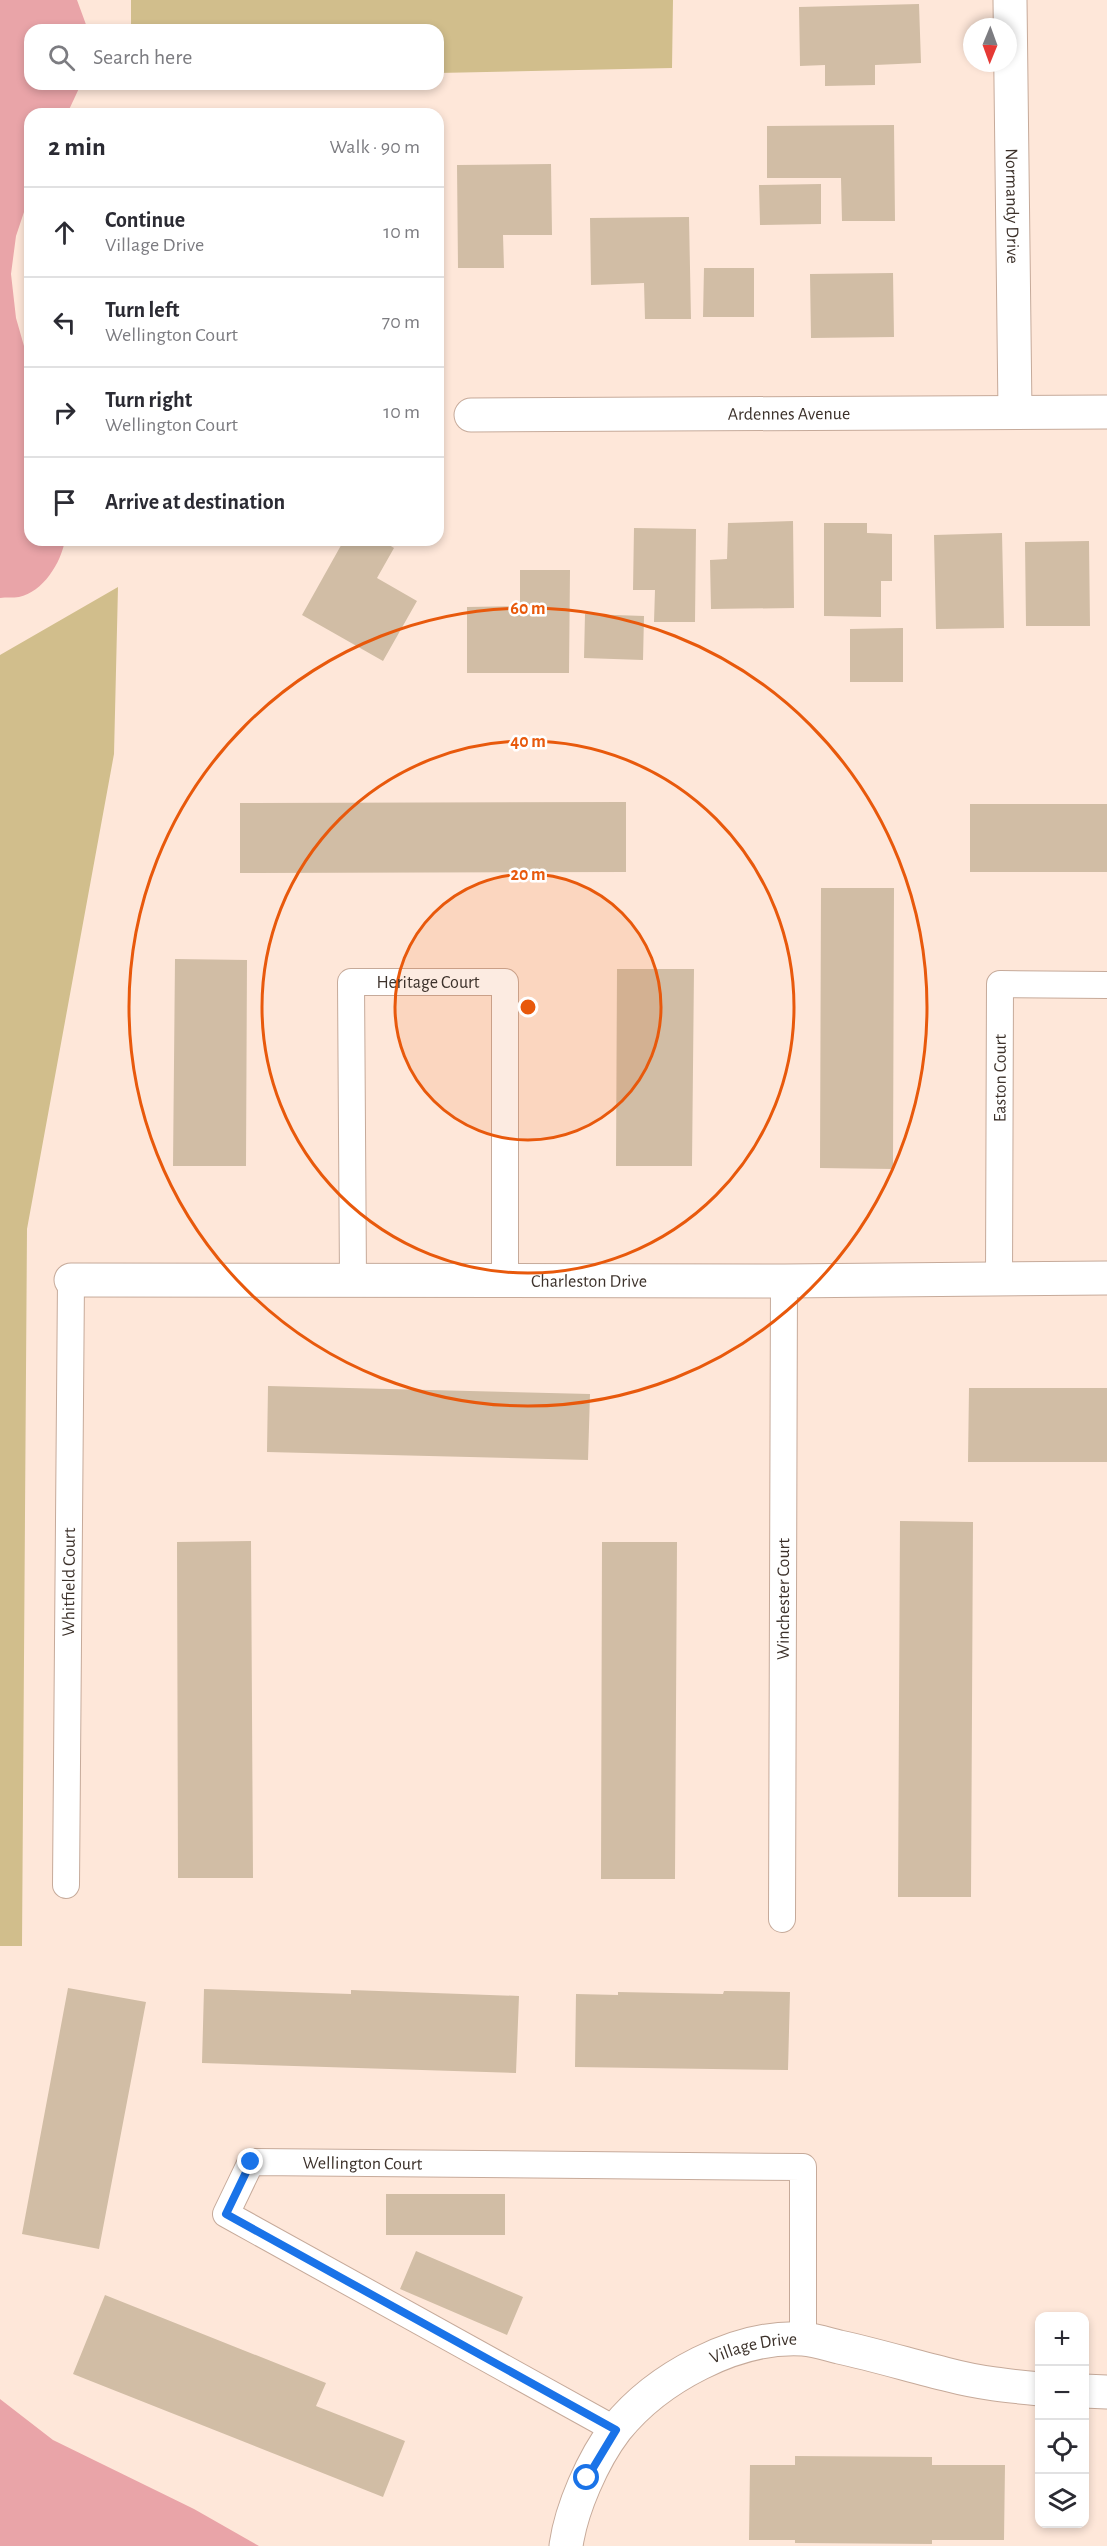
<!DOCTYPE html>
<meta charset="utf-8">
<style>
:root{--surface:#fff;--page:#f7f7f7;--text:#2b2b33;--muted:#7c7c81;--line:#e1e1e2}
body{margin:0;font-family:"Alegreya Sans",sans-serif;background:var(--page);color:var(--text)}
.controls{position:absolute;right:18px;bottom:18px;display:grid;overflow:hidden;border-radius:12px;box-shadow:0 3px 9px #0003}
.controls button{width:54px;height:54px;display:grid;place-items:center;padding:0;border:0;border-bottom:2px solid var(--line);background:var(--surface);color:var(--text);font:30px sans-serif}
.compass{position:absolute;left:963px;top:18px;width:54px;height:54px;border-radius:50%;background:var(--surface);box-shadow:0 3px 9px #0003;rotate:181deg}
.stop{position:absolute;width:18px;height:18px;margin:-14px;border:4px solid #1a73e8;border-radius:50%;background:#fff}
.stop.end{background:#1a73e8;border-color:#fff;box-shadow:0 2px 6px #0008}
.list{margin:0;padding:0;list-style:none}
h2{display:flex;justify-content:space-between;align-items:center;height:78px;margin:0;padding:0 24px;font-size:26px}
h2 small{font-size:20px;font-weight:400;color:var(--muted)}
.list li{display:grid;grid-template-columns:39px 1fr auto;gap:18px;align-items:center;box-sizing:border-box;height:90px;padding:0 24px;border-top:2px solid var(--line)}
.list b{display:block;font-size:22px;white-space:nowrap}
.list p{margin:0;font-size:20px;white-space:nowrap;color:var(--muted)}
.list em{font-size:20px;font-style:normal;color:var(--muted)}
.icon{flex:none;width:33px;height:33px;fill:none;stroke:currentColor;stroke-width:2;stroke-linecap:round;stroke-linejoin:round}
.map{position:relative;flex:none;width:1107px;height:2546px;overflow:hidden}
.search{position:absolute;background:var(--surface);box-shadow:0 3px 9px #0003;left:24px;top:24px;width:420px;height:66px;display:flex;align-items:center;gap:15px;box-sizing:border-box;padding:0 21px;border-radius:18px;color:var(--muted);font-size:22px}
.panel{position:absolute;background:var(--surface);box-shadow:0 3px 9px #0003;left:24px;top:108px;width:420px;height:438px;border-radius:18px}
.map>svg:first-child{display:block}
.green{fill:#d1be8c}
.water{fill:#e9a4a8}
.building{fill:#d1bda5}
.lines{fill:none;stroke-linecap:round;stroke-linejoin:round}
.service-casing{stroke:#c6aa9a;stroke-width:28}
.minor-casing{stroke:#c6aa9a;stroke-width:35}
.service{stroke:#fff;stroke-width:26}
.minor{stroke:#fff;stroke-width:33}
.route{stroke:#1a73e8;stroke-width:8}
.ring{fill:none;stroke:#e8590c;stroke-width:3}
.labels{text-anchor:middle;stroke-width:5;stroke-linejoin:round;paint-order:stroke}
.street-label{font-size:18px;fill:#3c312a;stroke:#fff}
.centre{fill:#e8590c;stroke:#fff;stroke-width:3}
.ring-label{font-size:18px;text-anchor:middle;font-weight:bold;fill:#e8590c;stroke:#fff;stroke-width:5;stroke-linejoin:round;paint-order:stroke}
</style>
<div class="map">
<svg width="1107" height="2546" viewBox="0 0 1107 2546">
<rect width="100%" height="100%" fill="#fee7d9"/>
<path class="green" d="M131,0H673L672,68L438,73V30H131Z
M118,587L114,754L27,1229L22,1946H0V655Z"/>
<path class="water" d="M0,0H77L88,30H30V84H81L67,114H30V194L16,236L11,274L16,318L30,367V540H65C61,563 43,592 19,597C13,598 6,597 0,598Z
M0,2399L53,2440L194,2509L259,2546H0Z"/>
<path class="building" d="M919,4L921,63L875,65V85L825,86V65L800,66L799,7Z
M894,125L895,221H842L841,178H767V126Z
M551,164L552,235H503L504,268H458L457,165Z
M821,184V224L760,225L759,185Z
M689,217L691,319H645L644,283L591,285L590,218Z
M704,268H754V317H703Z
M893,273L894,337L811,338L810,274Z
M793,521L794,608L711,609L710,560L727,559L728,523Z
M824,523H867V533L892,534V581H881V617L824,616Z
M634,528L696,529L695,622H654L655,590H633Z
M1002,533L1004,628L936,629L934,535Z
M344,540H381L394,548L377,578L417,601L383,661L302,615Z
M1089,541L1090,626H1026L1025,542Z
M520,570H570L569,673H467V607L520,606Z
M585,614L644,616L643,660L584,658Z
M903,628V682H850V629Z
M626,802V872L240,873V803Z
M970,804H1107V872H970Z
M821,888H894L893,1169L820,1168Z
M175,959L247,960L246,1166H173Z
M617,969H694L692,1166H616Z
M268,1386L590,1394L588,1460L267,1452Z
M969,1388H1107V1462H968Z
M900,1521L973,1522L971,1897H898Z
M251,1541L253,1878H178L177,1542Z
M602,1542H677L675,1879H601Z
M68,1988L146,2002L99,2249L22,2234Z
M204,1989L351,1994V1990L519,1996L516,2073L202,2063Z
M724,1991L790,1992L788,2070L575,2067L576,1994L618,1995V1992L723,1994Z
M386,2194H505V2235H386Z
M416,2251L523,2297L507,2335L400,2289Z
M105,2295L326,2383L316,2406L405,2441L383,2497L73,2374Z
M795,2456L932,2457V2465H1005L1004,2540H932V2544L795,2543V2540H749L750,2465H795Z"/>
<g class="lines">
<defs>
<g id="service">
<path id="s1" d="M999,1278L1000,984L1107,985"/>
<path id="s2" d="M353,1280L351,982H505V1281"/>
<path id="s3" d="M66,1885L71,1280"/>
<path id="s4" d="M782,1919L784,1281"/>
<path id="s5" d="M616,2430L226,2214L251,2162L803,2167V2339"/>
</g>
<g id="minor">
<path id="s6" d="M1010,0L1015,412"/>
<path id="s7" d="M471,415L1107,412"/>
<path id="s8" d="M71,1280L784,1281L1107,1278"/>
<path d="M1084,2391L1107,2392"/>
<path id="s9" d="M566,2546C571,2509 593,2459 616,2429C657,2378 736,2335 803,2339C815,2340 827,2344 839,2347C876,2355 912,2366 949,2375C979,2383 1009,2386 1040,2389"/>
</g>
</defs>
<use href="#service" class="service-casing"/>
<use href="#minor" class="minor-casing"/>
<use href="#service" class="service"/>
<use href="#minor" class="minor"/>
</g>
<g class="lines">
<path class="route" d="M251,2162L226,2214L616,2430L587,2478"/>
</g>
<circle cx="528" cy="1007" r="133" fill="#e8590c" fill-opacity=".12"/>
<g class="ring">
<circle cx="528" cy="1007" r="133"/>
<circle cx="528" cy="1007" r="266"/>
<circle cx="528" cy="1007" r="399"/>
</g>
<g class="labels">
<g class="street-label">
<text dy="6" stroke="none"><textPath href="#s6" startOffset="206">Normandy Drive</textPath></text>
<text dy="6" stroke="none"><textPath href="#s7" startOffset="318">Ardennes Avenue</textPath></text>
<text dy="6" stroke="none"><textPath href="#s2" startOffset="375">Heritage Court</textPath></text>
<text dy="6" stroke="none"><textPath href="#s1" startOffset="200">Easton Court</textPath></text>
<text dy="6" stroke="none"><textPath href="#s8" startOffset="518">Charleston Drive</textPath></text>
<text dy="6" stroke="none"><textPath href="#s3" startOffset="303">Whitfield Court</textPath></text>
<text dy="6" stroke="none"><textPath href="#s4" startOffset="320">Winchester Court</textPath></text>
<text dy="6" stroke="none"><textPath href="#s5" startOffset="615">Wellington Court</textPath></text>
<text dy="6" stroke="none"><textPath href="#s9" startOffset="292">Village Drive</textPath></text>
</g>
</g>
<circle cx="528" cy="1007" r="9" class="centre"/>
<g class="ring-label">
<text x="528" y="614">60 m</text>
<text x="528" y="747">40 m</text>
<text x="528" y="880">20 m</text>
</g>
</svg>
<div class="controls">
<button>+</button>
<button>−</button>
<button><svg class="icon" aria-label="locate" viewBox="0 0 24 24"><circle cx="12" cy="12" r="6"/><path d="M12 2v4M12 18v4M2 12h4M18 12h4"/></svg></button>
<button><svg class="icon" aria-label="layers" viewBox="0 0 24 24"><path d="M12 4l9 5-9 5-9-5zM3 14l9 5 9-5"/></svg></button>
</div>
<svg class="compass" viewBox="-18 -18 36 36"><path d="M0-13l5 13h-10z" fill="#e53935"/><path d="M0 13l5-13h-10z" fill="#7c7c81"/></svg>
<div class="stop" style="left:587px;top:2478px"></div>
<div class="stop end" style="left:251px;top:2162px"></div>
<div class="search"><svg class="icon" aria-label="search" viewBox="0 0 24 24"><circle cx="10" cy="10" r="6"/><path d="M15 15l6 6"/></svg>Search here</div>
<section class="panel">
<h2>2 min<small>Walk · 90 m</small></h2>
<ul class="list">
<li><svg class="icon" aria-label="ahead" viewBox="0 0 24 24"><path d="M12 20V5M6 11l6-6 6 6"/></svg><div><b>Continue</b><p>Village Drive</p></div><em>10 m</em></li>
<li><svg class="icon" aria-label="left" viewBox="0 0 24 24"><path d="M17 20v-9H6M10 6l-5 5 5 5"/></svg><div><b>Turn left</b><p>Wellington Court</p></div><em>70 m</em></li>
<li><svg class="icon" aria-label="right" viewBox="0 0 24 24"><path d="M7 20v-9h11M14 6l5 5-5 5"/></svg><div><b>Turn right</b><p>Wellington Court</p></div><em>10 m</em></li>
<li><svg class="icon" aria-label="arrive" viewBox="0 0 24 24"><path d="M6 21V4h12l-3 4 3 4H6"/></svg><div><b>Arrive at destination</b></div></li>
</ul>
</section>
</div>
